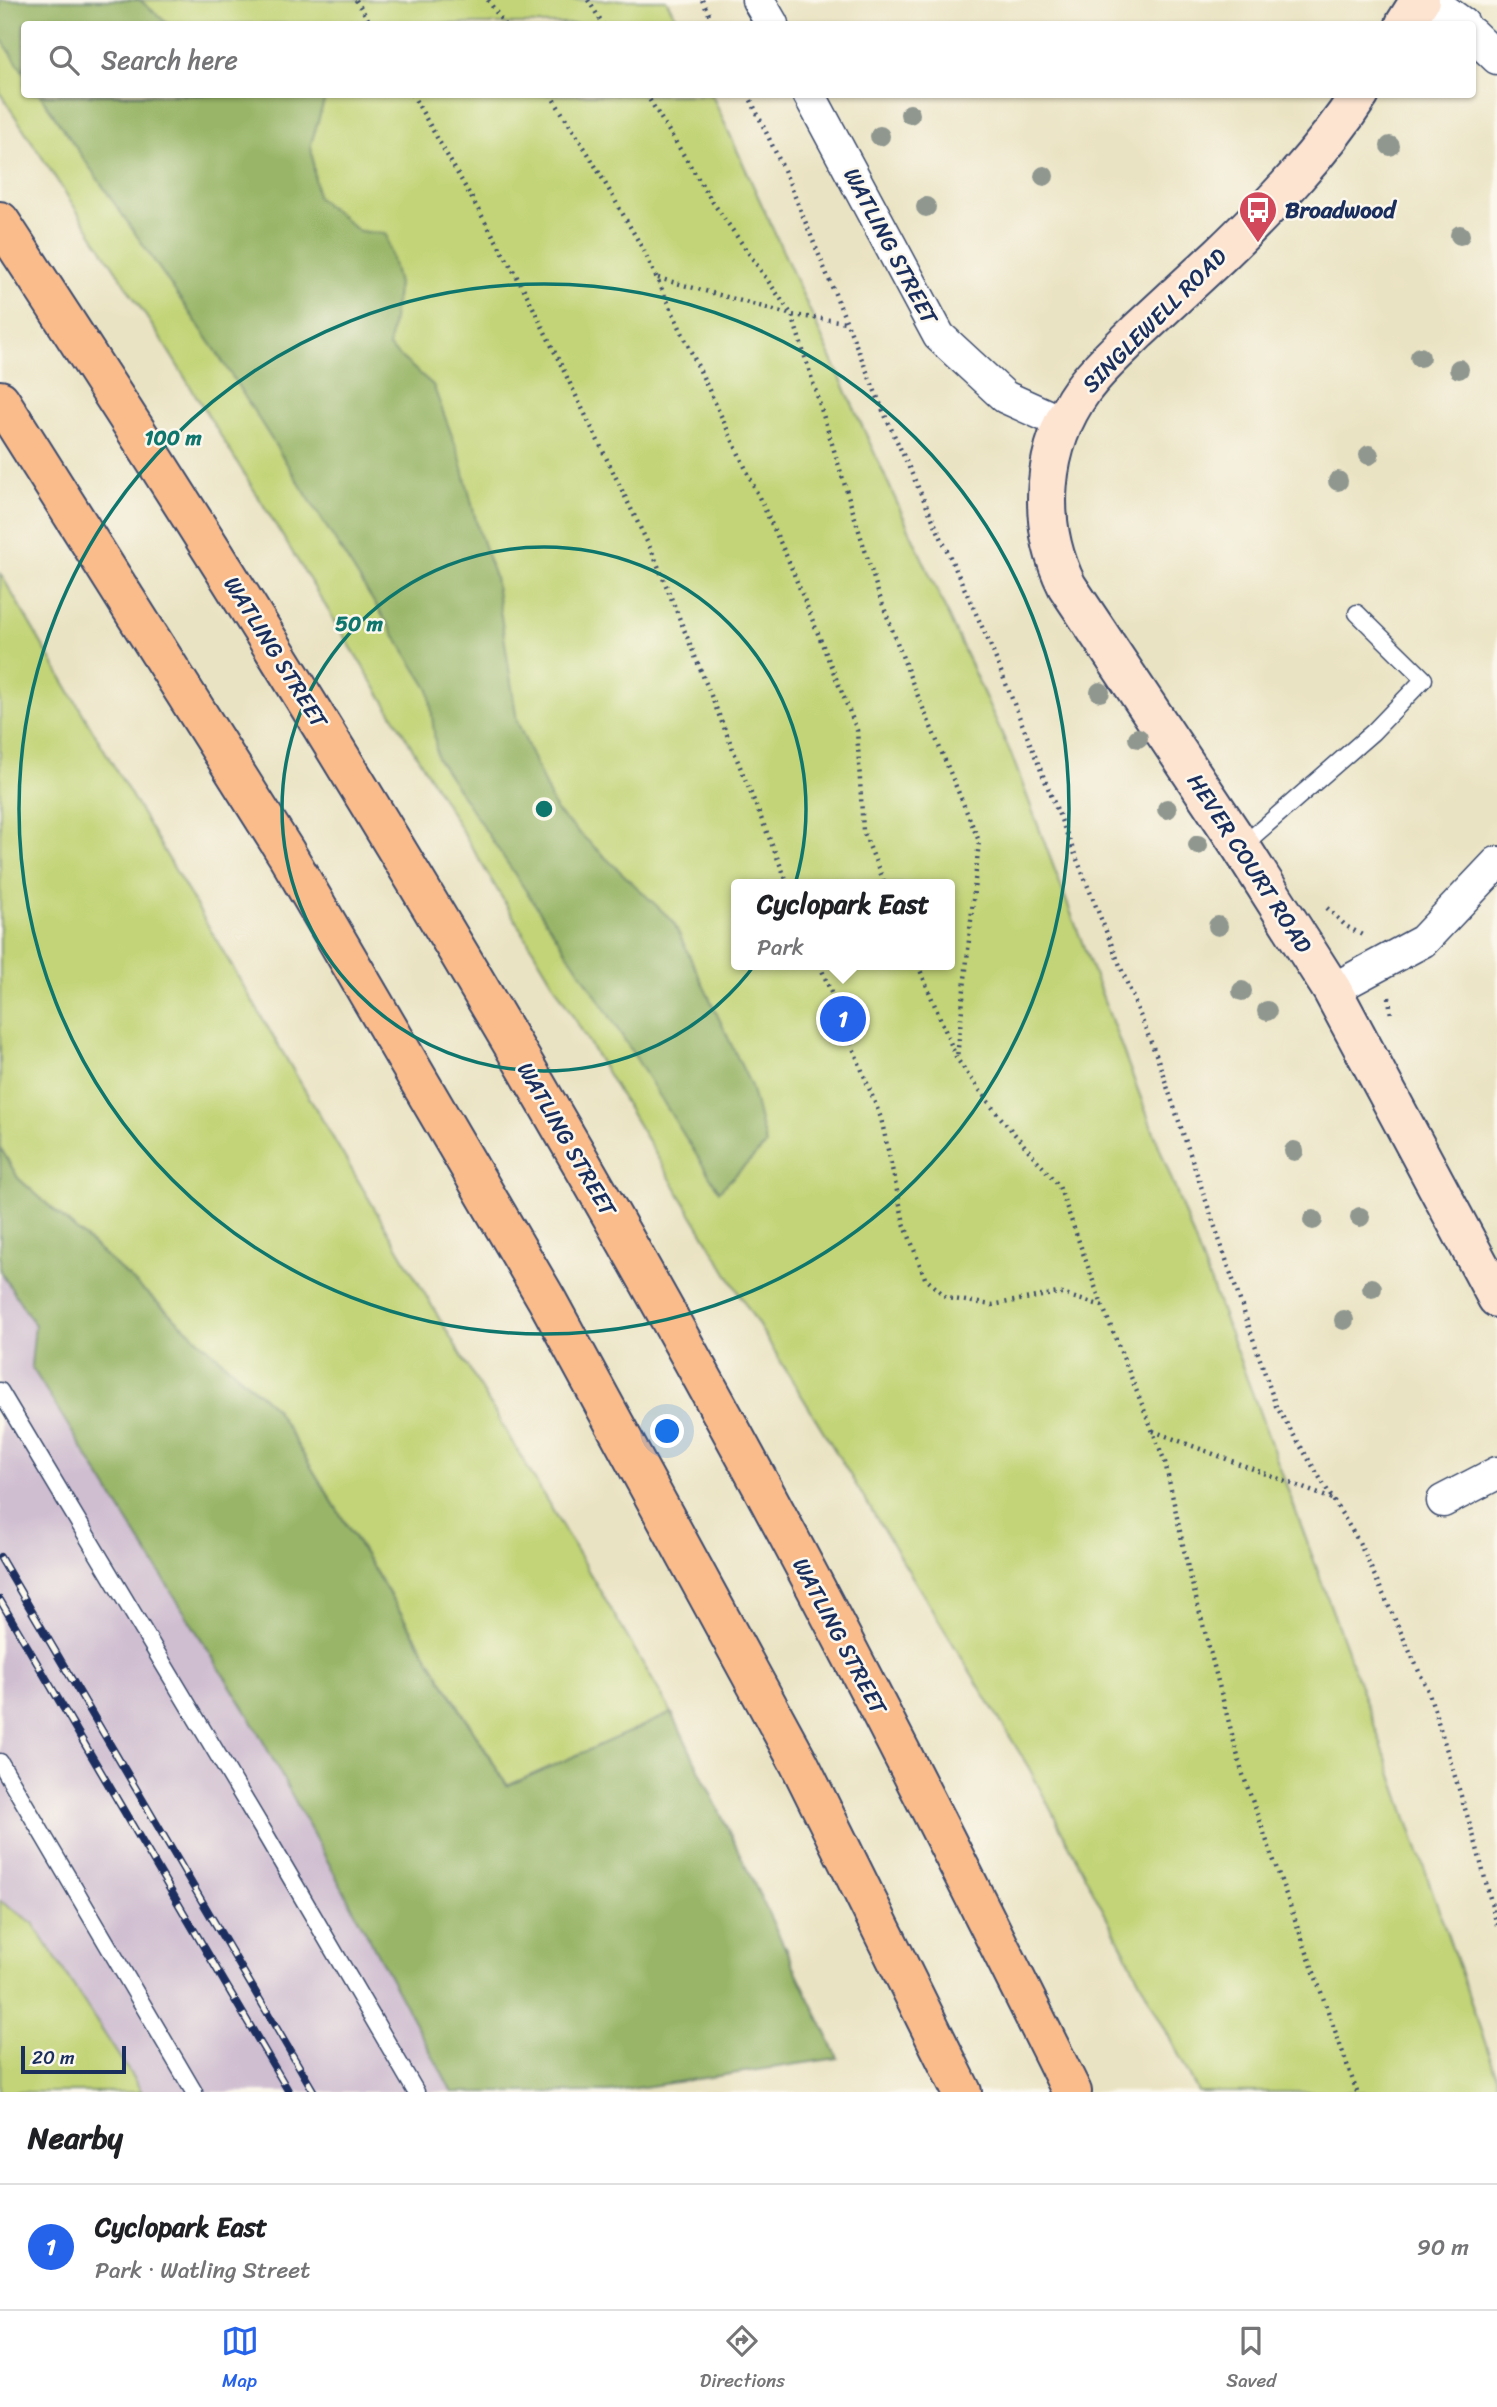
<!DOCTYPE html>
<meta charset="utf-8">
<style>
:root{--surface:#fff;--page:#f6f6f6;--text:#202124;--muted:#757577;--line:#e0e0e0;--accent:#2563eb}
body{margin:0;font-family:Sriracha,sans-serif;background:var(--page);color:var(--text)}
.scale{position:absolute;left:21px;bottom:18px;width:105px;box-sizing:border-box;padding-left:7px;border:4px solid #1b2f5e;border-top:0;font-size:19px;line-height:24px;white-space:nowrap;color:#1b2f5e;-webkit-text-stroke:5px #fbf7ec;paint-order:stroke}
.you{position:absolute;left:668px;top:1432px;width:24px;height:24px;margin:-18px;border:5px solid #fff;border-radius:50%;background:#1a73e8;box-shadow:0 0 0 10px #1a73e833}
.badge{display:grid;place-items:center;width:46px;height:46px;border-radius:50%;background:var(--accent);color:#fff;font-size:23px;font-weight:700}
.pin{position:absolute;translate:-50% -50%;border:4px solid #fff;box-shadow:0 2px 7px #0006}
.popup{position:absolute;left:731px;top:879px;width:224px;height:91px;box-sizing:border-box;display:grid;place-content:center;border-radius:7px;background:var(--surface);filter:drop-shadow(0 2px 5px #0005);font-size:23px;white-space:nowrap;color:var(--muted)}
.popup b{font-size:26px;color:var(--text)}
.popup::after{content:'';position:absolute;left:50%;top:100%;margin-left:-14px;border:14px solid transparent;border-top-color:var(--surface)}
.list{margin:0;padding:0;list-style:none}
h2{display:flex;justify-content:space-between;align-items:center;height:91px;margin:0;padding:0 28px;font-size:30px}
h2 small{font-size:23px;font-weight:400;color:var(--muted)}
.list li{display:grid;grid-template-columns:46px 1fr auto;gap:21px;align-items:center;box-sizing:border-box;height:126px;padding:0 28px;border-top:2px solid var(--line)}
.list b{display:block;font-size:26px;white-space:nowrap}
.list p{margin:0;font-size:23px;white-space:nowrap;color:var(--muted)}
.list em{font-size:23px;font-style:normal;color:var(--muted)}
.icon{flex:none;width:38px;height:38px;fill:none;stroke:currentColor;stroke-width:2;stroke-linecap:round;stroke-linejoin:round}
.map{position:relative;flex:none;width:1497px;height:2092px;overflow:hidden}
.search{position:absolute;background:var(--surface);box-shadow:0 2px 5px #0004;left:21px;right:21px;top:21px;height:77px;display:flex;align-items:center;gap:18px;box-sizing:border-box;padding:0 24px;border-radius:7px;color:var(--muted);font-size:26px}
.sheet{height:217px;background:var(--surface)}
nav{display:flex;justify-content:space-around;align-items:center;box-sizing:border-box;height:98px;border-top:2px solid var(--line);background:var(--surface);font-size:19px;color:var(--muted)}
nav a{display:grid;justify-items:center;gap:4px}
nav .on{color:var(--accent)}
.map>svg:first-child{display:block}
.industrial{fill:#cfbdd0}
.green{fill:#c2d477;stroke:#6e826a;stroke-width:2;fill-rule:evenodd}
.forest{fill:#99b668;stroke:#5a7263;stroke-width:2}
.lines{fill:none;stroke-linecap:round;stroke-linejoin:round}
.lane-casing{stroke:#3a4a6d;stroke-width:19}
.street-casing{stroke:#3a4a6d;stroke-width:35}
.secondary-casing{stroke:#3a4a6d;stroke-width:42}
.highway-casing{stroke:#3a4a6d;stroke-width:42}
.path{stroke:#3a4a6d;stroke-width:4.5;stroke-dasharray:2 5;stroke-linecap:butt}
.lane{stroke:#fff;stroke-width:16}
.street{stroke:#fff;stroke-width:32}
.secondary{stroke:#fde4d1;stroke-width:38}
.highway{stroke:#fabc8b;stroke-width:38}
.rail-casing{stroke:#1b2f5e;stroke-width:8}
.rail{stroke:#fbf7ec;stroke-width:5;stroke-dasharray:16;stroke-linecap:butt}
.tree{fill:#8f978f}
.ring{fill:none;stroke:#0f766e;stroke-width:3.5}
.labels{text-anchor:middle;stroke-width:5;stroke-linejoin:round;paint-order:stroke}
.poi-label{font-size:23px;font-weight:bold;fill:#1b2f5e;stroke:#fbf7ec;text-anchor:start}
.street-label{font-size:23px;fill:#1b2f5e;stroke:#fbf7ec}
.centre{fill:#0f766e;stroke:#fbf7ec;stroke-width:3.5}
.ring-label{font-size:21px;text-anchor:middle;font-weight:bold;fill:#0f766e;stroke:#fbf7ec;stroke-width:5;stroke-linejoin:round;paint-order:stroke}
</style>
<div class="map">
<svg width="1497" height="2092" viewBox="0 0 1497 2092">
<rect width="100%" height="100%" fill="#fbf7ec"/>
<filter id="ink" filterUnits="userSpaceOnUse"><feTurbulence type="fractalNoise" baseFrequency=".0143" numOctaves="2"/><feDisplacementMap in="SourceGraphic" scale="14" xChannelSelector="R" yChannelSelector="G"/><feConvolveMatrix kernelMatrix="1 2 1 2 8 2 1 2 1" color-interpolation-filters="sRGB"/></filter>
<filter id="wash" filterUnits="userSpaceOnUse"><feTurbulence type="fractalNoise" baseFrequency=".00686" numOctaves="4" result="noise"/><feDisplacementMap in="SourceGraphic" scale="28" xChannelSelector="R" yChannelSelector="G"/><feGaussianBlur stdDeviation="1.57" result="paint"/><feColorMatrix in="noise" values="0 0 0 0 0 0 0 0 0 0 0 0 0 0 0 0 0 1.4 0 .05"/><feComposite in="paint" operator="in"/></filter>
<g filter="url(#wash)">
<rect width="100%" height="100%" fill="#eae3c3"/>
<path class="industrial" d="M0,1271L35,1325L31,1366L251,1719L452,2092H142L33,1923L0,1901Z"/>
<path class="green" d="M0,0H666L680,24H24V94L712,95L1011,754L1256,1403L1379,1738L1497,2077V2092H1198L1029,1768L734,1285L389,709L166,347L0,93ZM736,884H950V965H736Z
M0,573L672,1713L508,1786L274,1407L18,1178L0,1147Z
M0,1901L33,1923L142,2092H0Z"/>
<path class="forest" d="M0,0H140L168,24H24V73L0,37Z
M40,95H326L311,144L317,197L359,231L386,234L398,284L389,347L433,385L460,457L479,532L495,577L517,721L556,811L673,921L751,1086L766,1145L719,1191L607,1012L437,758L429,690L216,351Z
M0,1147L18,1178L274,1407L507,1786L672,1713L838,2058L610,2092H452L251,1719L31,1366L35,1325L0,1271Z"/>
</g>
<g filter="url(#ink)">
<g class="lines">
<defs>
<path id="lane" d="M1241,847L1373,732L1424,679L1357,613
M0,1391L267,1837L416,2092
M0,1762L194,2092"/>
<path id="street" d="M758,0L772,24
M1430,0L1463,24
M1472,34L1497,58
M809,94L939,336L1005,397L1063,423
M1332,990L1423,941L1497,863
M1443,1501L1497,1473"/>
<path id="secondary" d="M1405,24L1420,0
M1360,94C1321,154 1271,206 1220,255C1193,280 1165,306 1138,331C1119,350 1099,367 1083,389C1041,447 1036,523 1067,586L1241,847L1332,990L1497,1298"/>
<path id="highway" d="M0,221C266,626 519,1039 750,1465C862,1671 968,1882 1072,2092
M0,400L286,853L547,1300L799,1763L962,2092"/>
</defs>
<use href="#lane" class="lane-casing"/>
<use href="#street" class="street-casing"/>
<use href="#secondary" class="secondary-casing"/>
<use href="#highway" class="highway-casing"/>
<path class="path" d="M356,0L371,24
M488,0L504,24
M588,0L603,24
M702,0L714,24
M412,94L525,291L654,556L788,884
M550,94L589,155L644,251L787,557L857,730L863,831L885,884
M646,94L712,201L792,315L878,592L912,682L979,841L957,1058
M748,94L784,170L884,413L989,642L1157,1057L1276,1406L1359,1542L1429,1693L1476,1844L1497,1925
M658,278L792,315L846,322
M1327,908L1346,926L1364,936
M820,965L881,1118L904,1223L925,1278L947,1298L992,1305L1058,1293L1103,1306
M918,965L957,1059L995,1111L1059,1186L1097,1292L1165,1462L1188,1568L1242,1772L1357,2092
M1389,997L1391,1016
M1153,1431L1332,1499"/>
<use href="#lane" class="lane"/>
<use href="#street" class="street"/>
<use href="#secondary" class="secondary"/>
<use href="#highway" class="highway"/>
<defs>
<path id="rail" d="M0,1557L314,2092
M0,1600L289,2092"/>
</defs>
<use href="#rail" class="rail-casing"/>
<use href="#rail" class="rail"/>
</g>
<g class="tree">
<circle cx="910" cy="114" r="10"/>
<circle cx="880" cy="136" r="10"/>
<circle cx="1390" cy="146" r="10"/>
<circle cx="1044" cy="176" r="10"/>
<circle cx="926" cy="207" r="10"/>
<circle cx="1460" cy="235" r="10"/>
<circle cx="1420" cy="357" r="10"/>
<circle cx="1459" cy="369" r="10"/>
<circle cx="1369" cy="455" r="10"/>
<circle cx="1338" cy="481" r="10"/>
<circle cx="1100" cy="692" r="10"/>
<circle cx="1138" cy="738" r="10"/>
<circle cx="1167" cy="809" r="10"/>
<circle cx="1198" cy="845" r="10"/>
<circle cx="1218" cy="926" r="10"/>
<circle cx="1242" cy="991" r="10"/>
<circle cx="1267" cy="1011" r="10"/>
<circle cx="1294" cy="1151" r="10"/>
<circle cx="1360" cy="1217" r="10"/>
<circle cx="1313" cy="1220" r="10"/>
<circle cx="1372" cy="1288" r="10"/>
<circle cx="1344" cy="1320" r="10"/>
</g>
</g>
<g class="ring">
<circle cx="544" cy="809" r="262"/>
<circle cx="544" cy="809" r="525"/>
</g>
<defs>
<symbol id="bus-pin" viewBox="-11 -11 22 30"><path d="M0 17L-7.5 6A9.5 9.5 0 1 1 7.5 6Z" fill="#d1495b" stroke="#fbf7ec"/><path d="M-5-6H5V4H4V6H2V4H-2V6H-4V4H-5ZM-3.5-4V0h7V-4ZM-3.5 1.2v1.5H-2V1.2ZM2 1.2v1.5H3.5V1.2Z" fill="#fff"/></symbol>
</defs>
<g fill-rule="evenodd">
<use href="#bus-pin" x="1236" y="188" width="44" height="60"/>
</g>
<g class="labels">
<g class="poi-label">
<text x="1285" y="218">Broadwood</text>
</g>
<g class="street-label">
<text transform="translate(891 246) rotate(62)" y="8">WATLING STREET</text>
<text transform="translate(1154 320) rotate(-45)" y="8">SINGLEWELL ROAD</text>
<text transform="translate(276 652) rotate(58)" y="8">WATLING STREET</text>
<text transform="translate(1250 863) rotate(57)" y="8">HEVER COURT ROAD</text>
<text transform="translate(567 1139) rotate(60)" y="8">WATLING STREET</text>
<text transform="translate(840 1636) rotate(62)" y="8">WATLING STREET</text>
</g>
</g>
<circle cx="544" cy="809" r="10" class="centre"/>
<g class="ring-label">
<text x="173" y="445">100 m</text>
<text x="359" y="631">50 m</text>
</g>
</svg>
<div class="scale">20 m</div>
<div class="you"></div>
<div class="pin badge" style="left:843px;top:1019px">1</div>
<div class="popup"><b>Cyclopark East</b>Park</div>
<div class="search"><svg class="icon" aria-label="search" viewBox="0 0 24 24"><circle cx="10" cy="10" r="6"/><path d="M15 15l6 6"/></svg>Search here</div>
</div>
<section class="sheet">
<h2>Nearby<small></small></h2>
<ul class="list">
<li><span class="badge">1</span><div><b>Cyclopark East</b><p>Park · Watling Street</p></div><em>90 m</em></li>
</ul>
</section>
<nav>
<a class="on"><svg class="icon" aria-label="map" viewBox="0 0 24 24"><path d="M3 6l6-2 6 2 6-2v14l-6 2-6-2-6 2zM9 4v14M15 6v14"/></svg>Map</a>
<a><svg class="icon" aria-label="directions" viewBox="0 0 24 24"><path d="M12 3l9 9-9 9-9-9zM9 14v-3h6M13 9l2 2-2 2"/></svg>Directions</a>
<a><svg class="icon" aria-label="saved" viewBox="0 0 24 24"><path d="M7 4h10v16l-5-4-5 4z"/></svg>Saved</a>
</nav>
